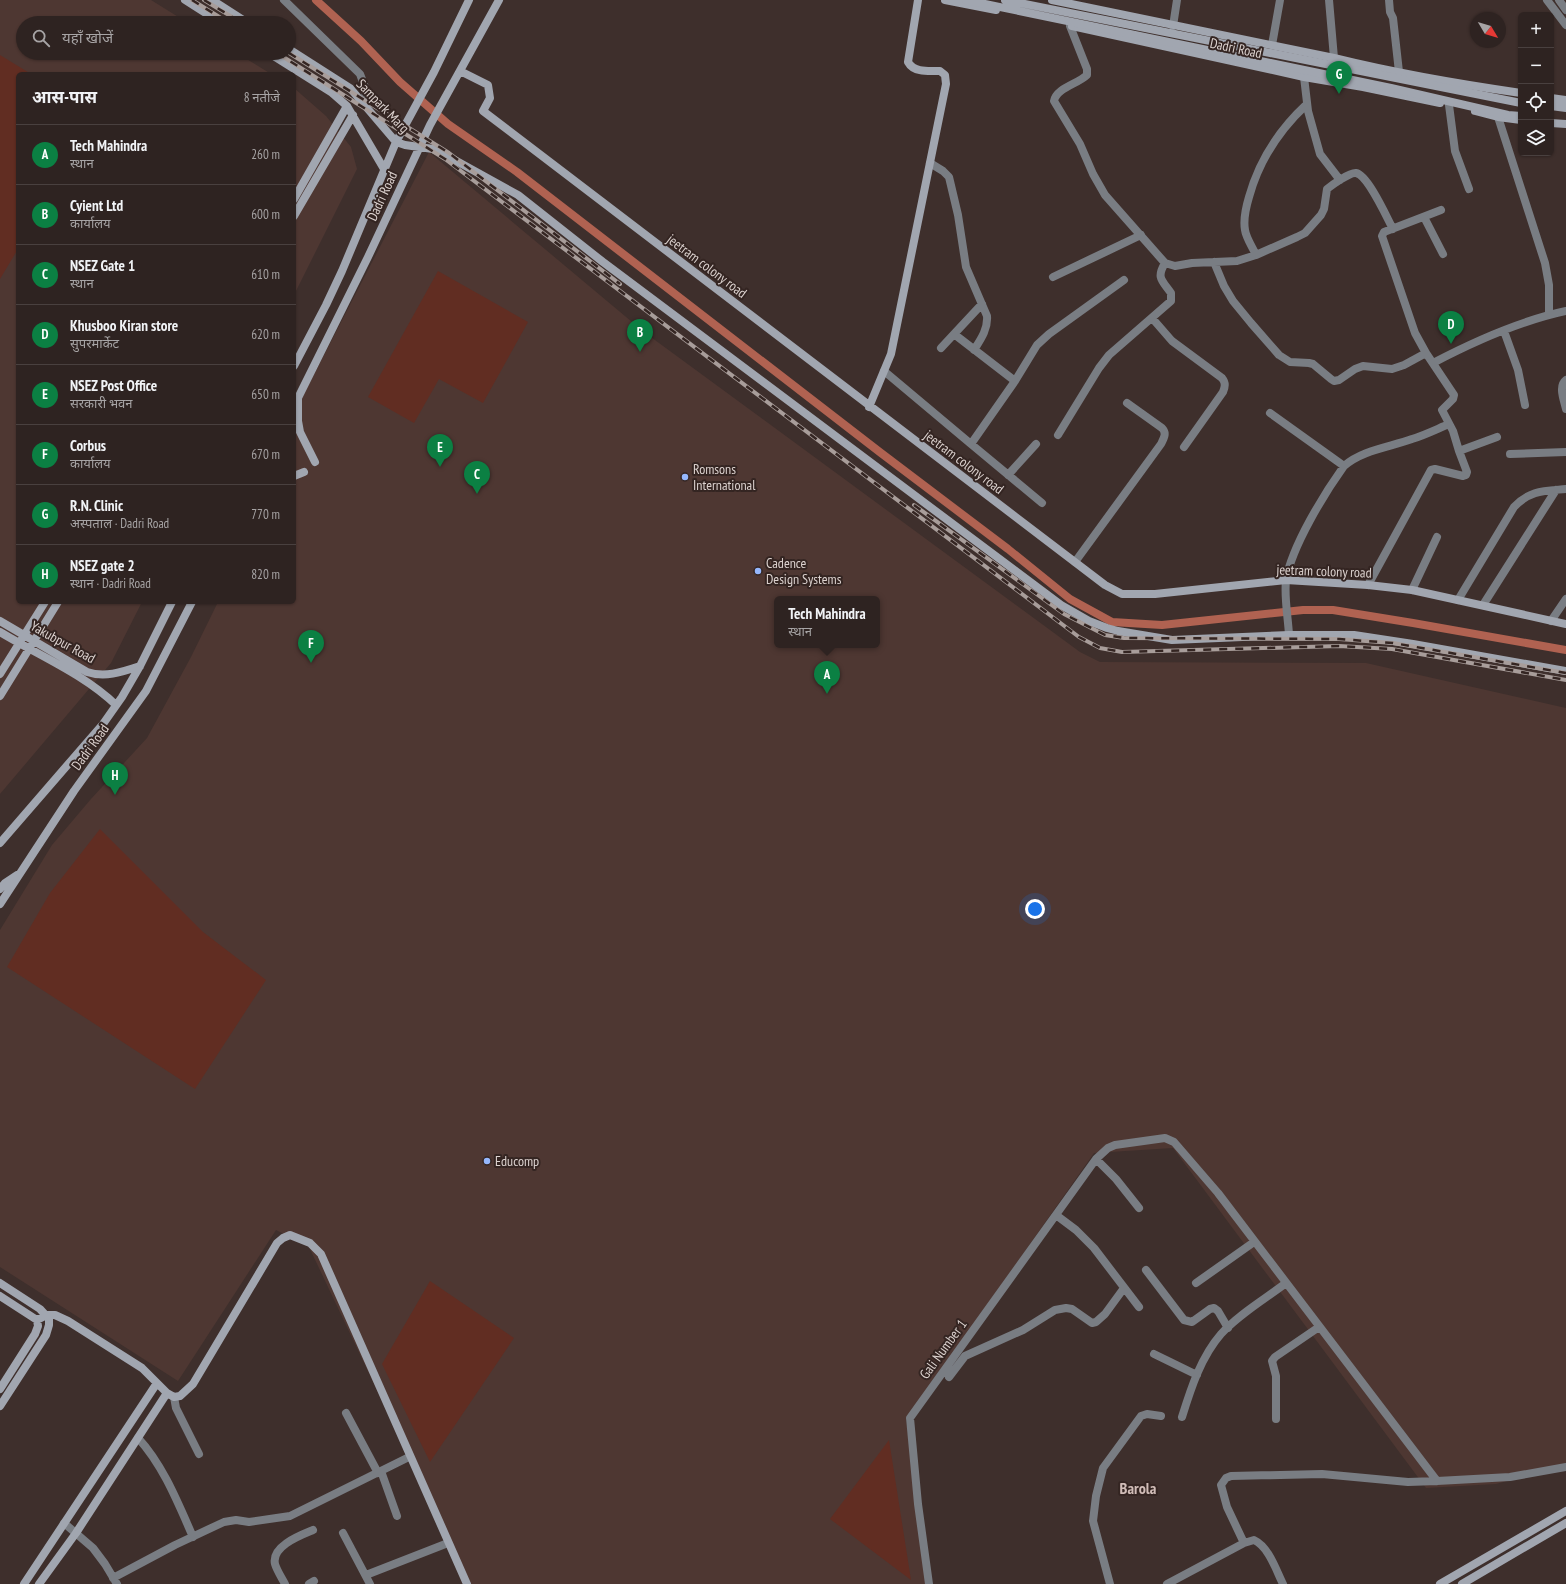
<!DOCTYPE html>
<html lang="hi">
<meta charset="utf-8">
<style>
:root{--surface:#2e2321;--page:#3a2f2e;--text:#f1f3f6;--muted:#a7a4a5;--line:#49403f;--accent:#0b8043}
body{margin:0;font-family:"PT Sans Narrow","Noto Sans Devanagari",sans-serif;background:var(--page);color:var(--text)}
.controls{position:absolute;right:12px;top:12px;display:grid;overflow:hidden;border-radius:6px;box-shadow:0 1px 3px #0004}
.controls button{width:36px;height:36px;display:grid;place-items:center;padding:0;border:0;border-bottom:1px solid var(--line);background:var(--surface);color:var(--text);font:20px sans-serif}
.compass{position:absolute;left:1470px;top:12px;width:36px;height:36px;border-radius:50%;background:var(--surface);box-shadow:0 1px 3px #0004;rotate:128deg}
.you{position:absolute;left:1035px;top:909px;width:14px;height:14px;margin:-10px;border:3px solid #fff;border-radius:50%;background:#1a73e8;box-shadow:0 0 0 6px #1a73e833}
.badge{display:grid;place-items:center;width:26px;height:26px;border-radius:50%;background:var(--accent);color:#fff;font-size:13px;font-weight:700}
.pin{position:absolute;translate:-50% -33px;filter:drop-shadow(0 1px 2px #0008)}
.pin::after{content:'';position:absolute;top:21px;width:14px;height:12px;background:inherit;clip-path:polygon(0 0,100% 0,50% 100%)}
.popup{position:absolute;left:774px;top:596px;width:106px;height:52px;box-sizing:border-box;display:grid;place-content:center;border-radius:6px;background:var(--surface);filter:drop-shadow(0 1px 3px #0005);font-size:13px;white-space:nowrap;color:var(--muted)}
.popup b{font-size:15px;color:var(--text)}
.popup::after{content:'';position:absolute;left:50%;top:100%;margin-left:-8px;border:8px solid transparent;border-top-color:var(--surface)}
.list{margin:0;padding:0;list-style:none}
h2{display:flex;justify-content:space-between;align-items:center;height:52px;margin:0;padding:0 16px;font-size:17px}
h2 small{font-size:13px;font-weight:400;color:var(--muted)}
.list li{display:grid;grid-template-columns:26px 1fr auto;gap:12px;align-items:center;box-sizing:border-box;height:60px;padding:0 16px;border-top:1px solid var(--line)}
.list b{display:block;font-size:15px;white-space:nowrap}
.list p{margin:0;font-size:13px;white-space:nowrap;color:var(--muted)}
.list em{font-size:13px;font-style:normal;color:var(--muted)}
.icon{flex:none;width:22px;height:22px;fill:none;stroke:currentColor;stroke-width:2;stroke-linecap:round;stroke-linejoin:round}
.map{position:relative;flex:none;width:1566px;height:1584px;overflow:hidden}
.search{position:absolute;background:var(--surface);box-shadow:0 1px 3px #0004;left:16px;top:16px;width:280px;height:44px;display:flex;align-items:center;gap:10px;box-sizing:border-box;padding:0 14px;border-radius:22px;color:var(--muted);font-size:15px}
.panel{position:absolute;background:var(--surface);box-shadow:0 1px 3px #0004;left:16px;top:72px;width:280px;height:532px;border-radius:6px}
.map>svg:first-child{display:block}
.built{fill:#4e3732;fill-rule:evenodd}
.green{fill:#612d22}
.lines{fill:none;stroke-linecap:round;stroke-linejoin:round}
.canal{stroke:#b06251;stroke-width:8}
.street{stroke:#797d83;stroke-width:8}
.secondary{stroke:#a1a6b0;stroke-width:8}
.rail-casing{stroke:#a89d9a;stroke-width:4}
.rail{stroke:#342522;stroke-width:2.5;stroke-dasharray:8;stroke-linecap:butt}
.secondary-bridge{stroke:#a1a6b0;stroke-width:8}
.poi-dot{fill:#95b7fd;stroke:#342522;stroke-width:1.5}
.labels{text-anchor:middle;stroke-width:4;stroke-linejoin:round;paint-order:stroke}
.street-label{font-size:14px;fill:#dcd2cf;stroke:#342522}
.poi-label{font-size:14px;fill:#dcd2cf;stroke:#342522;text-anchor:start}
.quarter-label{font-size:16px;font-weight:bold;fill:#d1bdb8;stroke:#342522}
</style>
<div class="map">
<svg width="1566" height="1584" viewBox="0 0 1566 1584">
<rect width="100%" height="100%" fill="#3e2f2c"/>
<path class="built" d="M0,0H151L188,23H23V53H237L271,74H18V602H142L111,663L0,794Z
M294,88L326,116L351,147L357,169L294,295Z
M429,152L644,332L1080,652L1100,662L1366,663L1566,708V1465L1496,1484L1426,1488L1173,1148L1094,1153L906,1420L929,1584H469L309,1247L276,1230L178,1381L0,1267V930L52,845L91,799L147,738L191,657L218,602H294V413ZM777,599H877V645H777Z"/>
<path class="green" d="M0,55L31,74H18V249L0,279Z
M438,271L528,322L483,403L439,379L414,423L368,397Z
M100,829L203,932L266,980L195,1089L7,967L50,893Z
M430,1281L514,1338L430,1462L382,1364Z
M889,1440L911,1580L830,1519Z"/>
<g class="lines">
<path class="canal" d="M316,0L361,41L400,82L448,124L517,172L881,453L1008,549L1070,599L1112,622L1162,625L1303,610H1333L1413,623L1566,650"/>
<path class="street" d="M284,0L360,74L366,90L364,104
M1329,0L1334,58
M1389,0L1390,12L1393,18L1399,72
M1547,0L1566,25
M1559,0L1566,10
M1070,26L1087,69V75C1078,84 1056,88 1054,101L1080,144L1093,174L1105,195L1165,263L1175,266L1192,263L1237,261L1256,255L1297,237L1305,233L1321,215L1324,209L1327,189C1332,185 1350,172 1356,173C1368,175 1387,218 1393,229
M1173,26L1177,0
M1272,45L1280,0
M1304,77L1308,111L1320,154L1340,180
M1449,105L1455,151L1469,189
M1498,117L1545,263L1549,285V315
M930,163L943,171L949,177L958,215L966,267L987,316C988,329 981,339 974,350
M1424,217L1443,254
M1256,255C1253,248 1246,238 1245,230C1243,219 1246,207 1249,197C1259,161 1280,129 1307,104
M1214,262L1224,286L1233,301L1251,323L1279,355L1290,362L1309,363L1313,364L1331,379L1334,381L1339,380L1355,369L1363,366L1392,369L1404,365L1426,353L1415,333L1382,236L1384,232L1441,210
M1053,277L1141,235
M1152,318L1172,341L1222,378C1226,383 1225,387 1223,392L1184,447
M1504,331L1518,370L1525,405
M954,334L1015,381
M941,348L982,304
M1433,363C1475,341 1519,321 1566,311
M884,371L971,444L1015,381L1037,345L1049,334L1124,280
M1566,380C1558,386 1564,400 1566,409
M1270,413L1344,466C1362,450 1390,447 1412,439C1425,435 1437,429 1449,424
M1058,435L1099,368L1109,355L1171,301V293C1162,280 1156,278 1165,263
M971,444L1042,503
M1459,451L1497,437
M1510,454L1566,452
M1008,475L1036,444
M1075,562L1161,444C1164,438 1167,433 1162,428L1127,403
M1368,585L1431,470L1435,469L1463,476L1466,475L1467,472L1459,451L1453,431L1442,410L1453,399L1454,395L1426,353
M1412,590L1437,537
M1458,600L1514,507C1530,490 1544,491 1566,489
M1483,605L1556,490
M1551,621L1566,599
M1289,635C1288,617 1284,597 1286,580C1292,546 1324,494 1344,466
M1096,1159L1116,1179L1139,1208
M1056,1215L1076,1230L1094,1248L1139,1307
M1146,1270L1184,1320L1192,1322L1210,1309L1214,1308L1218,1311L1228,1328
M1196,1283L1254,1242
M1154,1354L1197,1375
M949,1377L965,1356L1023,1330L1055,1310L1066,1308L1072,1309L1092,1323L1096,1322L1105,1314L1124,1288
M174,1397L176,1408L199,1454
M346,1413L378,1473
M1182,1417C1191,1388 1201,1357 1221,1334C1239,1314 1265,1299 1286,1283
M1276,1419V1376L1272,1361L1275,1357L1319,1327
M138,1438C163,1465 178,1503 193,1537
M381,1471L397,1516
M64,1523L93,1548L105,1564L117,1584
M343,1533L370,1584
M1244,1543L1227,1507L1221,1485L1226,1478L1231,1476L1322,1474L1408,1482L1437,1481L1510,1477L1566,1467
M366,1575L448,1543
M113,1578L175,1545L224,1522L236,1520L249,1522L290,1516L409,1457
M285,1584C282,1578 277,1571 275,1564C271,1546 301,1535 313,1530
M309,1584L314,1581
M929,1584L918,1504L910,1418L1096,1159L1108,1148L1115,1145L1165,1138L1174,1142L1218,1193L1437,1481
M1110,1584L1093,1521L1096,1496L1103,1468L1141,1416L1147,1414L1161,1416
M1167,1584L1244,1543L1254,1540C1269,1547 1276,1570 1283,1584"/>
<path class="secondary" d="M185,0L221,23
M212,0L248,23
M945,0L996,10
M1052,0L1334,58C1395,73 1458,84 1521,93
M1072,26L1304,77L1363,87L1440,103
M289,49L350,88L396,142L405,145L433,149L442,153L518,195L603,262L1061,605L1089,621L1107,628L1118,631L1172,640L1289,635H1354L1413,644L1566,671
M269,53L331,92L347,106L384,169
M460,71L488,85L490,98L483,111L1105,585L1122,594H1155L1286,580L1368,585L1412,590L1566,624
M1551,98L1566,100
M1551,106L1566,108
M1475,111L1498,117L1521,120
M1551,123L1566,124
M294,199L347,106
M294,216L353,115
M294,366L326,305L342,271L396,142L434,72L469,0
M298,399V421L300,432L315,462
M294,406L368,257L430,125L499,0
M869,407L891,354L946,84L945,75L940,71C929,71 914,73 908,62L918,0
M294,476L304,472
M0,621L87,672C105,678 122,672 140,666
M0,632C38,655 84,674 116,705
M0,674L45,602
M0,696L58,602
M0,843L103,724L122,697L140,666L172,602
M0,889L5,883L17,875
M0,904L74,791L146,691L192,602
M0,1283L40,1309L49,1319V1325L46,1335L0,1406
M0,1296L37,1320L38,1326L35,1334L0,1389
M37,1320L47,1315H55L68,1321L142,1368L167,1393L174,1397L180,1396L193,1384L277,1243L283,1238L290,1235L310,1243L321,1254L467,1584
M24,1584L157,1383
M39,1584L76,1533L167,1393
M1440,1584L1566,1511
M1462,1584L1566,1523"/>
<defs>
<path id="rail" d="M192,0L229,23
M204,0L242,23
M277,53L445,159L1079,637L1100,648L1122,652L1339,646L1392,649L1566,680
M289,53L449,153L620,284
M914,505L1064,614L1105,635L1124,638L1339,639L1393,643L1566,673"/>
</defs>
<use href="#rail" class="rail-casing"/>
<use href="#rail" class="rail"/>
<path class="secondary-bridge" d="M966,0L1391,88L1508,115L1521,116
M1005,0L1521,103"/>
</g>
<g class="poi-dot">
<circle cx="685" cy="477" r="4"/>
<circle cx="758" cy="571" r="4"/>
<circle cx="487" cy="1161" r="4"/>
</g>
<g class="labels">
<g class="street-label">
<text transform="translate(1236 48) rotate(12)" y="5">Dadri Road</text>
<text transform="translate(383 106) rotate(46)" y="5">Sampark Marg</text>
<text transform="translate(382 196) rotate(-65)" y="5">Dadri Road</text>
<text transform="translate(707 266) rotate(37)" y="5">jeetram colony road</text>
<text transform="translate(964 462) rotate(37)" y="5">jeetram colony road</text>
<text transform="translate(1324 571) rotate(2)" y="5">jeetram colony road</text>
<text transform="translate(63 642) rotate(29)" y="5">Yakubpur Road</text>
<text transform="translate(90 747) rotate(-54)" y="5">Dadri Road</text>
<text transform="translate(943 1349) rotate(-54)" y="5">Gali Number 1</text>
</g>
<g class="poi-label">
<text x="693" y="474">Romsons<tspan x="693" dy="16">International</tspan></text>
<text x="766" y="568">Cadence<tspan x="766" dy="16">Design Systems</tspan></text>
<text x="495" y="1166">Educomp</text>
</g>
<g class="quarter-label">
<text x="1138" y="1494">Barola</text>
</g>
</g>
</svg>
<div class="controls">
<button>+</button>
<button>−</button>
<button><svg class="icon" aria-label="locate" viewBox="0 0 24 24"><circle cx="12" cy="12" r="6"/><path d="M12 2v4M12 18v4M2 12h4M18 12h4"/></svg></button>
<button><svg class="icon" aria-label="layers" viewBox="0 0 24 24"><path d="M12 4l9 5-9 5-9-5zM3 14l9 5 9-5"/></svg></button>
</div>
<svg class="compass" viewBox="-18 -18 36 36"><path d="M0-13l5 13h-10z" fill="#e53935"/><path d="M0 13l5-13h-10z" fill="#a7a4a5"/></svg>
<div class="you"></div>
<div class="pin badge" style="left:827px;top:694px">A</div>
<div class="popup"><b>Tech Mahindra</b>स्थान</div>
<div class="pin badge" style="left:640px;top:352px">B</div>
<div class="pin badge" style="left:477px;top:494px">C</div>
<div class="pin badge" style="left:1451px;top:344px">D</div>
<div class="pin badge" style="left:440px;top:467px">E</div>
<div class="pin badge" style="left:311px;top:663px">F</div>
<div class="pin badge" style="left:1339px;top:94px">G</div>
<div class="pin badge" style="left:115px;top:795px">H</div>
<div class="search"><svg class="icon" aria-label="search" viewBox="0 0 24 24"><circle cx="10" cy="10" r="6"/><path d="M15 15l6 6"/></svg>यहाँ खोजें</div>
<section class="panel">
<h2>आस-पास<small>8 नतीजे</small></h2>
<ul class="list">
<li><span class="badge">A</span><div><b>Tech Mahindra</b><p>स्थान</p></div><em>260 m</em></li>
<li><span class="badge">B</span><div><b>Cyient Ltd</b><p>कार्यालय</p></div><em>600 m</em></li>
<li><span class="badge">C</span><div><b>NSEZ Gate 1</b><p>स्थान</p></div><em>610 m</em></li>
<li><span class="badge">D</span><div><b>Khusboo Kiran store</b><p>सुपरमार्केट</p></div><em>620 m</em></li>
<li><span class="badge">E</span><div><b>NSEZ Post Office</b><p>सरकारी भवन</p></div><em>650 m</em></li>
<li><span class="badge">F</span><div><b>Corbus</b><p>कार्यालय</p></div><em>670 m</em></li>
<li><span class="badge">G</span><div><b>R.N. Clinic</b><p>अस्पताल · Dadri Road</p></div><em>770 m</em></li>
<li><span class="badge">H</span><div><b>NSEZ gate 2</b><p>स्थान · Dadri Road</p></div><em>820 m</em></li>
</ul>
</section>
</div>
